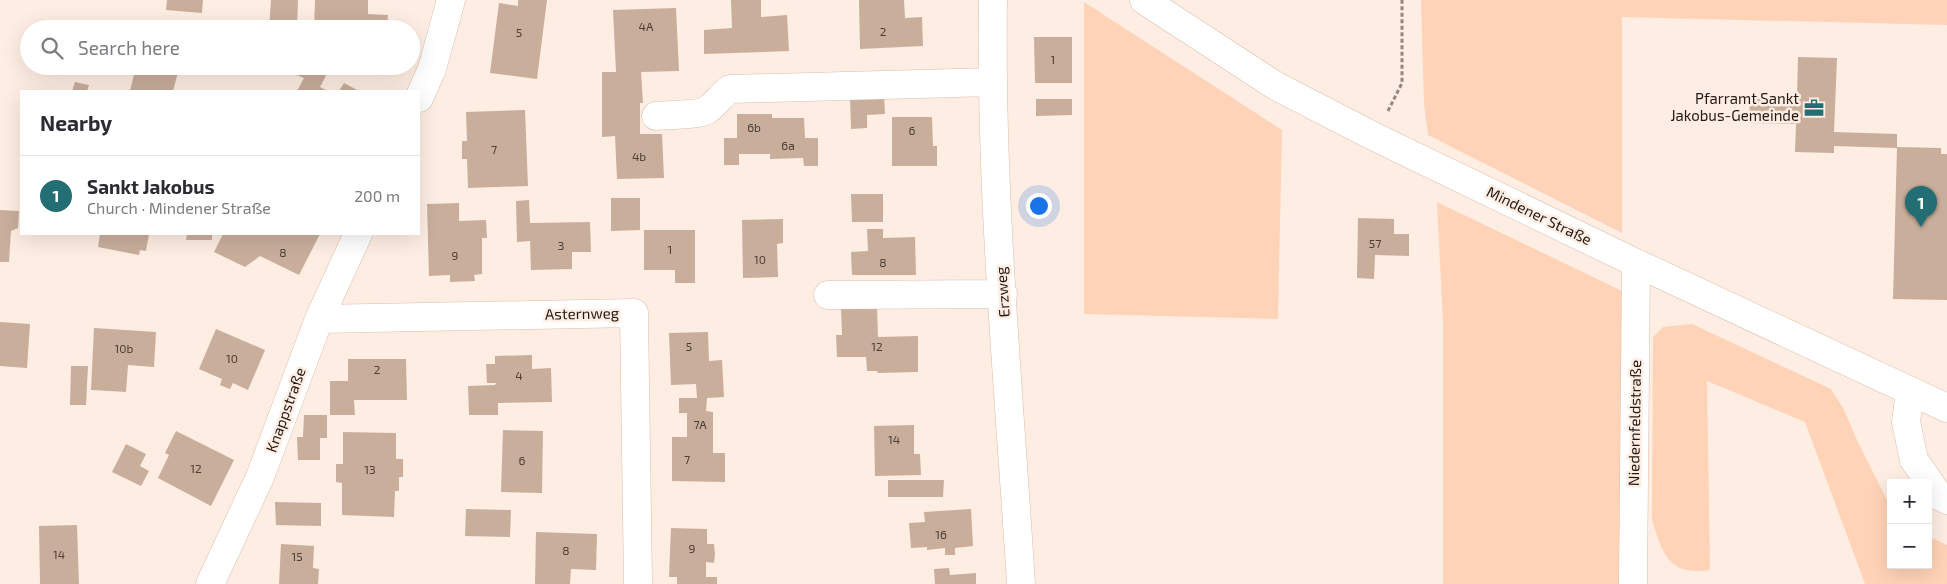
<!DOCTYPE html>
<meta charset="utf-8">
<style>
:root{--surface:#fff;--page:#f7f7f7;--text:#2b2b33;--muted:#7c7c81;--line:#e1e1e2;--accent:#236e75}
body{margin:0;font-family:"Exo 2",sans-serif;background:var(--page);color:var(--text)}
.controls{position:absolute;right:15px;bottom:15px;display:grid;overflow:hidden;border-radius:0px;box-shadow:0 5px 20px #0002}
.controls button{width:45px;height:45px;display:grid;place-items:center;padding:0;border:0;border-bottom:1px solid var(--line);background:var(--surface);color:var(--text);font:25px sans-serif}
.you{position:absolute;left:1038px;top:205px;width:18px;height:18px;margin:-12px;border:4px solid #fff;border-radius:50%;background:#1a73e8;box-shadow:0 0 0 8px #1a73e833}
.badge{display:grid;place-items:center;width:32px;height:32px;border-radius:50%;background:var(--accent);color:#fff;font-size:16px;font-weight:700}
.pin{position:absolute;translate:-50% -41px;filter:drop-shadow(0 1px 2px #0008)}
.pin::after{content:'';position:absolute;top:26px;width:18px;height:15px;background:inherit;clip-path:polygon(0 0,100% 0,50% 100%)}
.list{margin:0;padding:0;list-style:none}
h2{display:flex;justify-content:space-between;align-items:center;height:65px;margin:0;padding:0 20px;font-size:21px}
h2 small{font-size:16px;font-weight:400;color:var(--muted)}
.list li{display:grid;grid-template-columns:32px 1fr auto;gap:15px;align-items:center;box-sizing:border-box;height:80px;padding:0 20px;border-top:1px solid var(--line)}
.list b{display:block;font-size:19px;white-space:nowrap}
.list p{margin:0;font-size:16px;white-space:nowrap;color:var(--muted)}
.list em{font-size:16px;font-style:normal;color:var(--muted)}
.icon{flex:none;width:28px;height:28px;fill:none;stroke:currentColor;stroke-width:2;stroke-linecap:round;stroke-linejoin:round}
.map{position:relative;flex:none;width:1947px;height:584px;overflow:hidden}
.search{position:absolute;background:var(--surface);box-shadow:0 5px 20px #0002;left:20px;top:20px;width:400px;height:55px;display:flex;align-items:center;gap:12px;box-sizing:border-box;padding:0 18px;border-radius:28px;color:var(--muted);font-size:19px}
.panel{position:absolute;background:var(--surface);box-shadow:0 5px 20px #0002;left:20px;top:90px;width:400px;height:145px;border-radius:0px}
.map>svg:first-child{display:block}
.green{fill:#ffd3b7}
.building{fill:#c9ae9c}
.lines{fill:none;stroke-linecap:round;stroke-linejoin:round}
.minor-casing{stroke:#dabead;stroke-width:29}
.path{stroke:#94867e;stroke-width:3;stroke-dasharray:4 2.5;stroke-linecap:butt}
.minor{stroke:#fff;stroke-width:28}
.labels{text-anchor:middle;stroke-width:5;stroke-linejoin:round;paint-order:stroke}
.number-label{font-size:12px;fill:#4c3e35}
.poi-label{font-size:15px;fill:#231913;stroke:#feede2;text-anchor:end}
.street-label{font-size:15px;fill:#231913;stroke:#feede2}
</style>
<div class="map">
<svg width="1947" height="584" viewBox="0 0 1947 584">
<rect width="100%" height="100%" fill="#feede2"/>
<path class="green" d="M1421,0H1947V25L1622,17V233L1428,135L1424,104Z
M1084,2L1282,130L1278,319L1084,314Z
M1437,202L1622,291L1619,584H1443V323Z
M1692,324L1831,389L1843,408L1857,440L1891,508V565H1928V536L1947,545V584H1865L1805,422L1707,381L1710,570C1669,576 1663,555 1652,520L1653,337L1663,327Z"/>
<path class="building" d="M167,0H203L202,13L166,10Z
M271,0H298L297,29H269Z
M315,0H368V14L388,15L387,29H314Z
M518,0H547L537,79L490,73L499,3L518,6Z
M731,0H761V17L787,15L789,51L704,54V30L732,28Z
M859,0H904L905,18L922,17L923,46L860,49Z
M676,8L679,71L641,72L643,103H640V134H662L664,178L617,179L615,136L602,137V72H616L613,10Z
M1034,37H1072V83H1035Z
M1798,57L1837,58L1834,132L1897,134V148L1834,146V153L1795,152L1796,124L1749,123L1750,96L1797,97Z
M136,66H156L178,72L173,91H130Z
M296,66L330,68L320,87L328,91H297L304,78L292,73Z
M75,82L89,85L87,91H72Z
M344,83L359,91H339Z
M884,95L885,114L867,115V128L851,129L850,96Z
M1036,99H1072V115L1036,116Z
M525,110L528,186L468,188L467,159H462V141H467L466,112Z
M737,114H772V118H804L805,138H818V166H804L803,158L770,159V154H739V165H724V138H737Z
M892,117H932L933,146H937V166H892Z
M1897,147L1941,148V154H1947V300L1893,299Z
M851,194H883V222H852Z
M611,198H640V230L611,231Z
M529,200L530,223L590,222L591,252H572V269L531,270L530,241L517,242L516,201Z
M459,203V221L486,220L487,238H482V274L474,275L475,281L450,282V275L429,276L427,204Z
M0,210L19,211L18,228L11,231L9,262H0Z
M1358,218L1394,219V234H1409V256L1375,255L1374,279L1357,278Z
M783,219V243L777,244L778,277L743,278L742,220Z
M867,229H883V238L915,237L916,275H852L851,252L868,251Z
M644,230H695V283H675V270H644Z
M100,234H149L146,251L140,250L139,255L98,247Z
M187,234H212V240H186Z
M223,234H320L299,275L260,256L245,267L214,252Z
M877,306L878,337L918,336V372L878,373L877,371H867L866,357H837L836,335H842L841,307Z
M0,322L30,324L27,368L0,366Z
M94,328L156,332L154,367L128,365L126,392L91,390Z
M216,329L265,350L248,390L233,383L230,389L220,385L222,379L199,369Z
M708,332L709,361L722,360L724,397L707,398L706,411L713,412V453H725V482L672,481V437H687V413H679V398H697L696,384L671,385L669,333Z
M532,355V369L551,368L552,402L498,403V415H469L468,386L495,385L496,383H487L486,364H495V356Z
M348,359H406L407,400H354L355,415H330V381H348Z
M71,366H88L86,405H70Z
M304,415H327V438H320V460H298L297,437H303Z
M914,425V454H920L921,475L875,476L874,426Z
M503,430L543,431L542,493L501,492Z
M176,431L234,460L211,506L158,478L169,455L165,453Z
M343,432L396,433V459H403V477H399V491H395L394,517L342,515V483L336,482V464H343Z
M126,444L146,454L140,466L149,471L141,486L112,472Z
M888,480H944L943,497H888Z
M275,502L321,503V526L276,525Z
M466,509L511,510L510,537L465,536Z
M971,509L973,546L955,548V555H945V548L927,550V547L911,548L909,523L925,522L924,512Z
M77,525L79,584H40L39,526Z
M671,528L707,529V544H714L715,554L714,563L706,562V577H717V584H677V577H669Z
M536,532L597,534L596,570L571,569L570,584H535Z
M281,544L314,546L313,568L319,569L318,584H279Z
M949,568L950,575L976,573V584H935L934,569Z"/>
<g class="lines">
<defs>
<path id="minor" d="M993,0C990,195 1009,390 1021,584
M1144,0L1276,86L1375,137L1636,263L1947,408
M419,98L432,69L451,0
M656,116C666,115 700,115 707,110C716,104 721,95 730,89L992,82
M828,295L1003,294
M319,319L634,313L638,584
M1910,391L1906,422L1914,460L1939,496L1947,500
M210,584L260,477L319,319L358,234
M1633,584L1636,263"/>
</defs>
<use href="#minor" class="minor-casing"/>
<path class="path" d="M1388,111L1402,83V0"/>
<use href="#minor" class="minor"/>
</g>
<defs>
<symbol id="office-bare" viewBox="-9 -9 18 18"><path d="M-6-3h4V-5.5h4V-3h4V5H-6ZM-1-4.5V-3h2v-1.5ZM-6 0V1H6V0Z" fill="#236e75" stroke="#feede2" stroke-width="2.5" paint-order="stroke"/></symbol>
</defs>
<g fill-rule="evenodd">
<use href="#office-bare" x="1800" y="94" width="28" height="28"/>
</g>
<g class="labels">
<g class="number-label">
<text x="646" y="31">4A</text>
<text x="883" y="36">2</text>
<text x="519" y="37">5</text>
<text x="1053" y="64">1</text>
<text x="754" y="132">6b</text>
<text x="912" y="135">6</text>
<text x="788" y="150">6a</text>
<text x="494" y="154">7</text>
<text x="639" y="161">4b</text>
<text x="1375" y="248">57</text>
<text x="561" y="250">3</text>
<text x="670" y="254">1</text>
<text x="283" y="257">8</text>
<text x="455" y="260">9</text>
<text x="760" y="264">10</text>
<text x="883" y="267">8</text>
<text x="689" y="351">5</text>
<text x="877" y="351">12</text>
<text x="124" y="353">10b</text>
<text x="232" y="363">10</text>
<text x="377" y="374">2</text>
<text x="519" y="380">4</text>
<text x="700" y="429">7A</text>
<text x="894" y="444">14</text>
<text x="687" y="464">7</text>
<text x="522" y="465">6</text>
<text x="196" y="473">12</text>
<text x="370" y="474">13</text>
<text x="941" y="539">16</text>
<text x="692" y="553">9</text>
<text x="566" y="555">8</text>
<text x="59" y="559">14</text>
<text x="297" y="561">15</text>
</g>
<g class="poi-label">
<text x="1799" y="104">Pfarramt Sankt<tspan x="1799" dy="17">Jakobus-Gemeinde</tspan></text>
</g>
<g class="street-label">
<text transform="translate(1539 216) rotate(26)" y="5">Mindener Straße</text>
<text transform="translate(1003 292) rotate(-94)" y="5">Erzweg</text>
<text transform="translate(582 314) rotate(-1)" y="5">Asternweg</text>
<text transform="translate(286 410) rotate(-70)" y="5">Knappstraße</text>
<text transform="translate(1635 423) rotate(-89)" y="5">Niedernfeldstraße</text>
</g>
</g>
</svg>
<div class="controls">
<button>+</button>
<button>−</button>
</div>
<div class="you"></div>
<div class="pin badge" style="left:1921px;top:227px">1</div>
<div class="search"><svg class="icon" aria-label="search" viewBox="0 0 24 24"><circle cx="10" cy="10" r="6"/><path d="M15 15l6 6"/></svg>Search here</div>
<section class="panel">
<h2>Nearby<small></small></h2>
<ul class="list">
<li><span class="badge">1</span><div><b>Sankt Jakobus</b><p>Church · Mindener Straße</p></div><em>200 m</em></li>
</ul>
</section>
</div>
